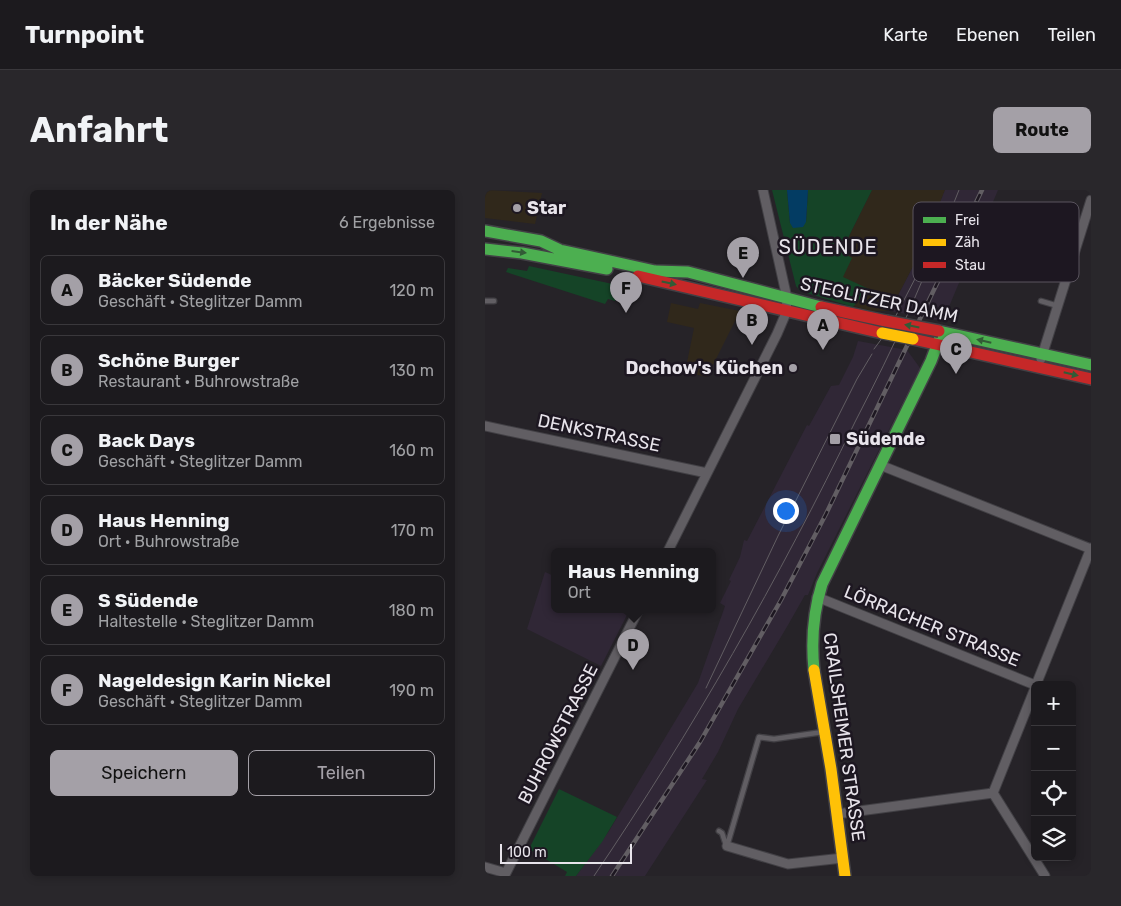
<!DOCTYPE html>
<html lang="de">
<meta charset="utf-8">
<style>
:root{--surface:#1c1a1e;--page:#29272b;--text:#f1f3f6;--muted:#a0a1a4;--line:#3a383c;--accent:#a4a0a7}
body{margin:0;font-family:Rubik,sans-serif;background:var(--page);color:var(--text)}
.controls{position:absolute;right:15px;bottom:15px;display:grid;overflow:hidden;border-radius:8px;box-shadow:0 2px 8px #0003}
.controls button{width:45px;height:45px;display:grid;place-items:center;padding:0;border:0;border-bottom:1px solid var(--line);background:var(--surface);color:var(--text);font:25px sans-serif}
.scale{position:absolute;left:15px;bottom:12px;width:132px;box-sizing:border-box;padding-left:5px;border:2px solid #e8e4eb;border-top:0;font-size:14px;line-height:18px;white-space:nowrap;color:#e8e4eb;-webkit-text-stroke:4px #1d1721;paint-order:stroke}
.you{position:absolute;left:300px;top:320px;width:18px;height:18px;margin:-12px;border:4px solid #fff;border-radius:50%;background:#1a73e8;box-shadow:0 0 0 8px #1a73e833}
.badge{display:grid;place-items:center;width:32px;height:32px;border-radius:50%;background:var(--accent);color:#111;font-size:16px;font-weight:700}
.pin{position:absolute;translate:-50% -41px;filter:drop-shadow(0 1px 2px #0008)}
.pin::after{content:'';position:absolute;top:26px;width:18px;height:15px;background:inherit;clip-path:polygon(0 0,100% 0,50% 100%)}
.popup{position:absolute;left:66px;top:358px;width:165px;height:65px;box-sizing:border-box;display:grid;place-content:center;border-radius:8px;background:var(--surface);filter:drop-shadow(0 1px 4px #0005);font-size:16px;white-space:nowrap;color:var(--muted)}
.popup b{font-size:19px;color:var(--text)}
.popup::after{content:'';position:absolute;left:50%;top:100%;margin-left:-10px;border:10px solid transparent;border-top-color:var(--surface)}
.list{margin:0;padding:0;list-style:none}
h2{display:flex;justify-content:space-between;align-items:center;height:65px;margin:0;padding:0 20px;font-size:21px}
h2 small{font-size:16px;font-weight:400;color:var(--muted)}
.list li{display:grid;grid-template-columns:32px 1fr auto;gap:15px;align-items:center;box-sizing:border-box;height:70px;margin:0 10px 10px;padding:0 10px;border:1px solid var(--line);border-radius:8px}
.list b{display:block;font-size:19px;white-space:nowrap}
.list p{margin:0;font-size:16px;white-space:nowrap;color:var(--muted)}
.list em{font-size:16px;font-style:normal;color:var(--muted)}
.actions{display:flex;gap:10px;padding:15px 20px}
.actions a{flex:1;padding:11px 0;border:1px solid var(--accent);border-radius:8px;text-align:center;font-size:18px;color:var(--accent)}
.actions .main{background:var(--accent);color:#111}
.icon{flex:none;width:28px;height:28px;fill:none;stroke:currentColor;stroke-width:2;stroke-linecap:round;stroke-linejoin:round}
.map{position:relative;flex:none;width:606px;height:686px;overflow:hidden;border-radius:8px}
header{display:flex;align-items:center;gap:30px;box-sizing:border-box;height:70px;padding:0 25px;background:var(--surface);border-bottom:1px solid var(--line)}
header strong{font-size:24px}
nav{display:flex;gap:28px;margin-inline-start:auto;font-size:18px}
.intro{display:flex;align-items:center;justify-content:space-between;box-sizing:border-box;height:120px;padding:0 30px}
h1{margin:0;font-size:35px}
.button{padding:12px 22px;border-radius:8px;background:var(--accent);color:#111;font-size:18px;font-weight:700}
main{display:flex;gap:30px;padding:0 30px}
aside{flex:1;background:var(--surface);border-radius:8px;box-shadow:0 2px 8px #0003}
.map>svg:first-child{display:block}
.commercial{fill:#30281b}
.built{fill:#302736}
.green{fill:#154427}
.water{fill:#033c63}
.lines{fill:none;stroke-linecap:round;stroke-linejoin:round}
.lane-casing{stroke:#424045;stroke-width:7}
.street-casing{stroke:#424045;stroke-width:11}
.fast-casing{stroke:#424045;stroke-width:14}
.slow-casing{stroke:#424045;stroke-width:14}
.jam-casing{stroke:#424045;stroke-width:14}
.lane{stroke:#615e63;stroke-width:4.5}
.street{stroke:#615e63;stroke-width:9}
.fast{stroke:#4caf50;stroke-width:11}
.slow{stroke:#ffc107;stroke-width:11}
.jam{stroke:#c62828;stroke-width:11}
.tram{stroke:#625e63;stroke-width:1}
.rail-casing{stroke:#625e63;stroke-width:4.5}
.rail{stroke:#1d1721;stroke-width:2.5;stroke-dasharray:8;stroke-linecap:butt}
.slow-bridge-casing{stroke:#424045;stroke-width:14;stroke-linecap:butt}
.jam-bridge-casing{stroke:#424045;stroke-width:14;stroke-linecap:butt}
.slow-bridge{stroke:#ffc107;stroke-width:11}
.jam-bridge{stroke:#c62828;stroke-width:11}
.oneway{fill:#325b36}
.poi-dot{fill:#a4a0a7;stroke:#1d1721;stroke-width:2}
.labels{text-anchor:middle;stroke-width:5;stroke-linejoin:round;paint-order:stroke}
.poi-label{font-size:18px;font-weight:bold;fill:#e8e4eb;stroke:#1d1721;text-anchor:start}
.street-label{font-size:18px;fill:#e8e4eb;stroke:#1d1721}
.quarter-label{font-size:20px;letter-spacing:1px;fill:#e8e4eb;stroke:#1d1721}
.key{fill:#1d1721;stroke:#5a545e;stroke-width:1}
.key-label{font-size:14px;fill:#e8e4eb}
</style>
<header>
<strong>Turnpoint</strong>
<nav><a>Karte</a><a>Ebenen</a><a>Teilen</a></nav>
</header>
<div class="intro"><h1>Anfahrt</h1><a class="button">Route</a></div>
<main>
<aside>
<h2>In der Nähe<small>6 Ergebnisse</small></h2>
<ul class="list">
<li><span class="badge">A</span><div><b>Bäcker Südende</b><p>Geschäft · Steglitzer Damm</p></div><em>120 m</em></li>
<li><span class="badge">B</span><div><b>Schöne Burger</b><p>Restaurant · Buhrowstraße</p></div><em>130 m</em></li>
<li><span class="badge">C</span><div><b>Back Days</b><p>Geschäft · Steglitzer Damm</p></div><em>160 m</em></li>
<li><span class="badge">D</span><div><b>Haus Henning</b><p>Ort · Buhrowstraße</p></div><em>170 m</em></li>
<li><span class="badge">E</span><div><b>S Südende</b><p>Haltestelle · Steglitzer Damm</p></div><em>180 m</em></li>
<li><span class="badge">F</span><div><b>Nageldesign Karin Nickel</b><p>Geschäft · Steglitzer Damm</p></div><em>190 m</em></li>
</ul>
<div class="actions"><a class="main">Speichern</a><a>Teilen</a></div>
</aside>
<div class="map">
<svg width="606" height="686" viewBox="0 0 606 686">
<rect width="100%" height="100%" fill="#262328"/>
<path class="commercial" d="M0,0L57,3L50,34L0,28Z
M387,0H460L434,65L405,121H386L334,107Z
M186,113L213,119L215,113L255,121L222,187L200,182L209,138L182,132Z"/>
<path class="built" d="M460,0H513L458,131L405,121L434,65Z
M373,151L422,160L435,178L332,383L323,405H320L303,435L253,519L233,562L217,589L222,590L160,686H91L124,641L213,493L240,416L235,413L246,391L244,390L255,367L259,350L262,351L322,235L324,236L346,196L354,195L368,167Z
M60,382L69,386V419H130L142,425L116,476L42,439Z"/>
<path class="green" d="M287,0H302L305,33L321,32L323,0H387L356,62L367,68L358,87L384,99L368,117L315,101L311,96Z
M44,76L137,96L130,111L123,109L120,114L21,82L23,78L42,81Z
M74,599L132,627L117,652L91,686H80L82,682L44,659Z"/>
<path class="water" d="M302,0H323L321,32L318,37L308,38L305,33Z"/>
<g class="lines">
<defs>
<path id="lane" d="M0,111H9
M556,111L573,116
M234,641L237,643L241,655
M242,656L274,547L289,549L338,542"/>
<path id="street" d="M556,169L606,10
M0,236L222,283
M395,275L606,359
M183,361L292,144L301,123L302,108L278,0
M332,407L550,495
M551,495L606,358
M508,603L550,498
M508,603L560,686
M352,624L508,603
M242,656L303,674L358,668
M0,677L21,683L154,419"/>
<path id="fast" d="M0,41L56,51L75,60L170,81L203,82L336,117
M0,59L37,63L122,79
M454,141L606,175
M329,480C326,450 328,423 337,394L446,171L457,142"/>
<path id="slow" d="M329,480L346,579L360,686"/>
<path id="jam" d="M153,86L397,143
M336,117L401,131
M428,149L606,189"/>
</defs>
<use href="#lane" class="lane-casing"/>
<use href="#street" class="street-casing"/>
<use href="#fast" class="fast-casing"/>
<use href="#slow" class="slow-casing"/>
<use href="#jam" class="jam-casing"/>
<use href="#lane" class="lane"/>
<use href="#street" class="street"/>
<use href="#fast" class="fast"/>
<use href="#slow" class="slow"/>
<use href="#jam" class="jam"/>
<path class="tram" d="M389,159L404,139L434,81
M221,498L293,346L372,189L387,164
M109,686C207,541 294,389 370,232C389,195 408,157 425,119C442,80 458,40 474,0"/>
<defs>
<path id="rail" d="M127,686L215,552L296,410L341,324L497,0"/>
</defs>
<use href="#rail" class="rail-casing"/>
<use href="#rail" class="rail"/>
<defs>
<path id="slow-bridge" d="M397,143L428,149"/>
<path id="jam-bridge" d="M401,131L454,141"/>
</defs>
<use href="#slow-bridge" class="slow-bridge-casing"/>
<use href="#jam-bridge" class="jam-bridge-casing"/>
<use href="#slow-bridge" class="slow-bridge"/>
<use href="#jam-bridge" class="jam-bridge"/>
</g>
<defs><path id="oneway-solid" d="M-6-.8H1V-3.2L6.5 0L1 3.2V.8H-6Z" transform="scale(1.25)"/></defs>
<g class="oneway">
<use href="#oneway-solid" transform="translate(34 62) rotate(7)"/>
<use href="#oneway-solid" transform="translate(184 93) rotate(12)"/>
<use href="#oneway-solid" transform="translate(427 136) rotate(-169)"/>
<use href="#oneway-solid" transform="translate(499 151) rotate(-167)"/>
<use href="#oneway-solid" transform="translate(586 184) rotate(13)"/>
</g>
<g class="poi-dot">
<circle cx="32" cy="18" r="5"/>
<circle cx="308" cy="178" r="5"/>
<rect x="344" y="243" width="12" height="12" rx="2.5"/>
</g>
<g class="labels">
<g class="poi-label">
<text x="42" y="24">Star</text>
<text x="298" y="184" text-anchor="end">Dochow's Küchen</text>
<text x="361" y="255">Südende</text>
</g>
<g class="street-label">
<text transform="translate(394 110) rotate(12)" y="6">STEGLITZER DAMM</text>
<text transform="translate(114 243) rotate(12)" y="6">DENKSTRASSE</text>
<text transform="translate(447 436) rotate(22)" y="6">LÖRRACHER STRASSE</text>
<text transform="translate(73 544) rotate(-63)" y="6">BUHROWSTRASSE</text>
<text transform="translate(359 547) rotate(82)" y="6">CRAILSHEIMER STRASSE</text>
</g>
<g class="quarter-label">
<text x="343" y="64">SÜDENDE</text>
</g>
</g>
<rect x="428" y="12" width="166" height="80" rx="8" class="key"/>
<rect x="438" y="27" width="23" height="6" fill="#4caf50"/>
<rect x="438" y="49" width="23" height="7" fill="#ffc107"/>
<rect x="438" y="72" width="23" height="6" fill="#c62828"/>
<g class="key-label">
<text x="470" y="35">Frei</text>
<text x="470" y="57">Zäh</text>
<text x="470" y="80">Stau</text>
</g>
</svg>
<div class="controls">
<button>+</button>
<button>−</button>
<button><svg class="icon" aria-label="locate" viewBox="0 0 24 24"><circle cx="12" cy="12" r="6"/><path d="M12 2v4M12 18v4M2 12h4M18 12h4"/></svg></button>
<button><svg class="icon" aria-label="layers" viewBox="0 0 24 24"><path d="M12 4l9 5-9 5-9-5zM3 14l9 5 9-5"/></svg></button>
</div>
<div class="scale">100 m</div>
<div class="you"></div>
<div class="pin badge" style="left:338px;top:160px">A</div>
<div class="pin badge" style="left:267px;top:155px">B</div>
<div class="pin badge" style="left:471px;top:184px">C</div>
<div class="pin badge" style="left:148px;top:480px">D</div>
<div class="popup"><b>Haus Henning</b>Ort</div>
<div class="pin badge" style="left:258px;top:88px">E</div>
<div class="pin badge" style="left:141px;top:123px">F</div>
</div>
</main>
